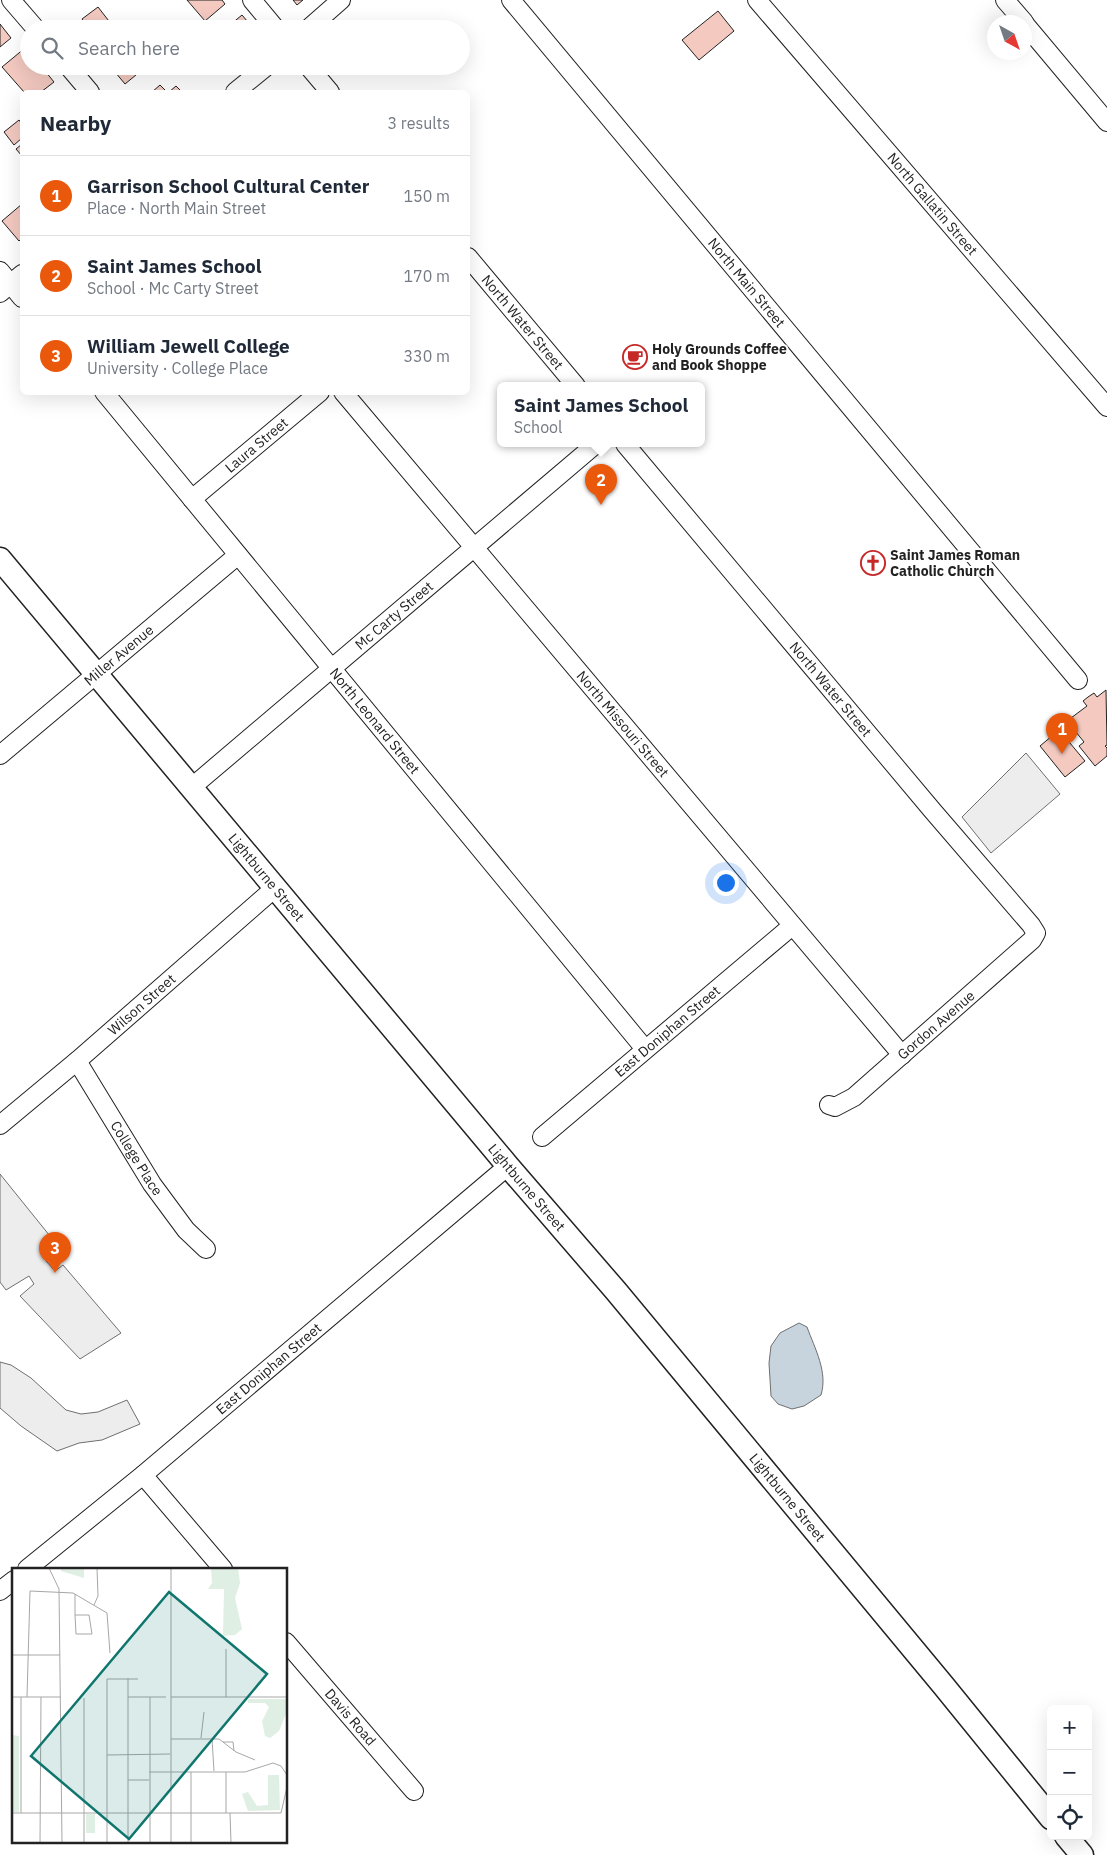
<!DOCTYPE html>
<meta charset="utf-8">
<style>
:root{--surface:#fff;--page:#f2f2f3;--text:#1f2937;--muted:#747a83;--line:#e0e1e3;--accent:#ea580c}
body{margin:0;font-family:"IBM Plex Sans",sans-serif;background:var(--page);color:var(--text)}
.controls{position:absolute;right:15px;bottom:15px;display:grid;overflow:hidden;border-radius:8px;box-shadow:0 5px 20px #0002}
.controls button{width:45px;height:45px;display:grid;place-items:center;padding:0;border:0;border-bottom:1px solid var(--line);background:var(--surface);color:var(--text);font:25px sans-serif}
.compass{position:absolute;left:987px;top:15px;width:45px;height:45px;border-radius:50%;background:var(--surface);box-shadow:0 5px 20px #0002;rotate:140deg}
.you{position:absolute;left:725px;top:882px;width:18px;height:18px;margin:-12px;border:4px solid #fff;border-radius:50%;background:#1a73e8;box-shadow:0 0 0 8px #1a73e833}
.badge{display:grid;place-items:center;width:32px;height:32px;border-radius:50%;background:var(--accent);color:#fff;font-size:16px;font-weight:700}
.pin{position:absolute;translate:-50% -41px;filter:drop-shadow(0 1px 2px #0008)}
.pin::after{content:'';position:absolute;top:26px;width:18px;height:15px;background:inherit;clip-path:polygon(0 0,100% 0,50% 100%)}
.popup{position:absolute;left:497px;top:382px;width:208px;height:65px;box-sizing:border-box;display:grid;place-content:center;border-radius:8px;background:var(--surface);filter:drop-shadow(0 1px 4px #0005);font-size:16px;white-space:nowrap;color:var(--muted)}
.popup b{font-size:19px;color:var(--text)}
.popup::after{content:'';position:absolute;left:50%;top:100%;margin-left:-10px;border:10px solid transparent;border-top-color:var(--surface)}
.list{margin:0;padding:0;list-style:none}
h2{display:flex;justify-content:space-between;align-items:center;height:65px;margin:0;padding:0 20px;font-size:21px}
h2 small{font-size:16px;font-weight:400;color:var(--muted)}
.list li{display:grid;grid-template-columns:32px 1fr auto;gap:15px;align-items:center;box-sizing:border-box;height:80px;padding:0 20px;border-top:1px solid var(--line)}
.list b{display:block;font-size:19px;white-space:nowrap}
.list p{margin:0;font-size:16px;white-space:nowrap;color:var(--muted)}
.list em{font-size:16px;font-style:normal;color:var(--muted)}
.icon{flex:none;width:28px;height:28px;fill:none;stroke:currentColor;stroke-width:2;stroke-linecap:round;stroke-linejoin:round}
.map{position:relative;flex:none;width:1107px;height:1855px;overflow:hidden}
.search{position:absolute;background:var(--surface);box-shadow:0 5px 20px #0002;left:20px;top:20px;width:450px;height:55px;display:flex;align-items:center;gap:12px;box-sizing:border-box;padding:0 18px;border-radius:28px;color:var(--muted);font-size:19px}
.panel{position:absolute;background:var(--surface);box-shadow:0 5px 20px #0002;left:20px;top:90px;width:450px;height:305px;border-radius:8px}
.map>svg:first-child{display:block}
.parking{fill:#ededed;stroke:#6f6f6f}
.water{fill:#c7d3dd;stroke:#6f6f6f}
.building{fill:#f3c9c0;stroke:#222}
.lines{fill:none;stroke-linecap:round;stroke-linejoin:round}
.minor-casing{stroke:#222;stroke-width:20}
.major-casing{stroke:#222;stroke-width:25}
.minor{stroke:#fff;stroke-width:18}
.major{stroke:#fff;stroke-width:22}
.labels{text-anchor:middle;stroke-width:4;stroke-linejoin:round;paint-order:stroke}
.street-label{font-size:14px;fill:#222;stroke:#fff}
.poi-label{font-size:14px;font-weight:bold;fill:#222;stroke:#fff;text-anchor:start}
.inset-road{fill:none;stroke:#a7a7a7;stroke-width:1}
.view{fill:#0f766e;fill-opacity:0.15;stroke:#0f766e;stroke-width:2.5}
.inset-edge{fill:none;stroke:#222;stroke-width:2.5}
</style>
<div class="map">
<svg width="1107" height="1855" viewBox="0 0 1107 1855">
<rect width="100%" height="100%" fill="#fff"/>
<path class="parking" d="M1026,753L1060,794L991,853L962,817Z
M0,1174L54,1241L45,1253L48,1255L46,1261L55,1271L63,1265L121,1333L80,1359L20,1296L34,1284L29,1276L6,1290L0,1282Z
M0,1362L11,1365L31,1378L66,1410L81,1414L98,1412L127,1400L140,1424L102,1440L79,1443L57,1451L21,1426L0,1408Z"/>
<path class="water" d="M799,1323L807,1327C815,1349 828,1372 821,1395L804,1406L792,1409L778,1404L771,1396L769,1363L771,1346L780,1333Z"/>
<path class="building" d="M187,0H222L225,4L205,21Z
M293,0H303L297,5Z
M98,7L112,25L107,29H89L82,19Z
M718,11L734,31L699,60L682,40Z
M242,15L254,29H225Z
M0,24L11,38L0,47Z
M25,48L29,52V66H41L54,82L41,92H24L2,67Z
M110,66H135L132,69L136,75L125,84Z
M160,85L167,92H152Z
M176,86L182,92H169Z
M19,120L22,124V138L14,145L4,132Z
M22,144V156L16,149Z
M22,204V238L19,241L2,221Z
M1106,690L1107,745L1105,746L1107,748V756L1095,766L1079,746L1084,742L1067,721L1087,706L1083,701L1088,697L1094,693L1097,697Z
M1059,730L1085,761L1065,777L1040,746Z"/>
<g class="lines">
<defs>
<g id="minor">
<path d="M11,0L36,29"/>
<path d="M252,0L276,29"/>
<path id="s1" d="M511,0L1078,680"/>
<path id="s2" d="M757,0L1107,407"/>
<path d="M1005,0L1024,22"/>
<path d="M1024,23L1107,122"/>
<path d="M308,29L341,0"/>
<path d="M68,66L90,92"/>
<path d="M308,66L330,92"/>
<path d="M235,92L267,66"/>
<path id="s3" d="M468,257L576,386"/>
<path d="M0,271L22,298"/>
<path d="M0,293L22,274"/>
<path id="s4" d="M104,392L645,1049"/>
<path id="s5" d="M343,392L902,1055"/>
<path id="s6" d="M625,444L932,810L1031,925L1036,933L1032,940L854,1097L835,1107L829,1105"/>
<path id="s7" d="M192,499L320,392"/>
<path id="s8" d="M0,755L238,555"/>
<path id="s9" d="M192,787L596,444"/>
<path id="s10" d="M77,1061L152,1184L186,1230L206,1249"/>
<path id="s11" d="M0,1125L77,1061L276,887"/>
<path id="s12" d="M542,1137L792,926"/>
<path d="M143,1475L223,1569"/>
<path id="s13" d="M27,1569L143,1475L508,1166"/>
<path d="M0,1591L14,1580"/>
<path id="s14" d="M286,1642L414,1791"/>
</g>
<g id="major">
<path id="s15" d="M0,559L508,1166L616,1291L943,1685L1051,1818"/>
<path d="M1066,1836L1082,1855"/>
</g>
</defs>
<use href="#minor" class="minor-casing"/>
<use href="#major" class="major-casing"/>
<use href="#minor" class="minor"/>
<use href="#major" class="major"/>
</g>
<defs>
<symbol id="cafe-ring" viewBox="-11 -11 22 22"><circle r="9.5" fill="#fff" stroke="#c62828" stroke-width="1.5"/><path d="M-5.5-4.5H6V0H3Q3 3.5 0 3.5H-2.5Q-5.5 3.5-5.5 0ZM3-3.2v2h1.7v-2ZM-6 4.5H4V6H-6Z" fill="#c62828"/></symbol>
<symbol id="church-ring" viewBox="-11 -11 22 22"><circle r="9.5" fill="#fff" stroke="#c62828" stroke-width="1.5"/><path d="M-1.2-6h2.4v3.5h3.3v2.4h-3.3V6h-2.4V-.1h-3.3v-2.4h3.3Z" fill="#c62828"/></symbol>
</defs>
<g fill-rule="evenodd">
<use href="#cafe-ring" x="621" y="343" width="28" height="28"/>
<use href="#church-ring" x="859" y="549" width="28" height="28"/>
</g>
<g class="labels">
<g class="street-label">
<text dy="5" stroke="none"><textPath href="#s2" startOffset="269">North Gallatin Street</textPath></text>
<text dy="5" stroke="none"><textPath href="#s1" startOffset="368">North Main Street</textPath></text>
<text dy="5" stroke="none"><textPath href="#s3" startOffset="85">North Water Street</textPath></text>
<text dy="5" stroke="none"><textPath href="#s7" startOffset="84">Laura Street</textPath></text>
<text dy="5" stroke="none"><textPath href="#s9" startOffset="265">Mc Carty Street</textPath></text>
<text dy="5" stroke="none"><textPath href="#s8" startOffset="155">Miller Avenue</textPath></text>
<text dy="5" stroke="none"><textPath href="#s6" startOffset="320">North Water Street</textPath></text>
<text dy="5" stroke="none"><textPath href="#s4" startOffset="426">North Leonard Street</textPath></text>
<text dy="5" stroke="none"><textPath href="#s5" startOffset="434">North Missouri Street</textPath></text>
<text dy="5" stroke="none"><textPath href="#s15" startOffset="415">Lightburne Street</textPath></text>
<text dy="5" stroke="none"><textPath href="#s11" startOffset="186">Wilson Street</textPath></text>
<text transform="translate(936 1025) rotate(-41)" y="5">Gordon Avenue</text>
<text dy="5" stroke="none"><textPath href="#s12" startOffset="164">East Doniphan Street</textPath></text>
<text dy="5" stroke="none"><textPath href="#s10" startOffset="114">College Place</textPath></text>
<text dy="5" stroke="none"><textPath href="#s15" startOffset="820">Lightburne Street</textPath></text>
<text dy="5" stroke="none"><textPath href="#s13" startOffset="314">East Doniphan Street</textPath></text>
<text dy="5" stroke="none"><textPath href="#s15" startOffset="1225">Lightburne Street</textPath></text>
<text dy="5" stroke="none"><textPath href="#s14" startOffset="99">Davis Road</textPath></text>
</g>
<g class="poi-label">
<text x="652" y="354">Holy Grounds Coffee<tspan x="652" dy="16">and Book Shoppe</tspan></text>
<text x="890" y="560">Saint James Roman<tspan x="890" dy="16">Catholic Church</tspan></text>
</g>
</g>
<g transform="translate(12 1568)">
<rect width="275" height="275" fill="#fff"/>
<path d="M49,0H72V10L49,3ZM199,0H226L228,15L223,30L230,61L223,67L211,68L212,21H196L200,15ZM236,131H275V143L267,163L258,170L253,168L250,153L257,139L253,135H236ZM0,167L7,168V244H0ZM256,207H267L268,242L236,243L230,226L236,224L245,238L256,237ZM74,246H83V265H74Z" fill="#e0efe3"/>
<path class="inset-road" d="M37,0L47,21L50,275M63,26V47M82,37L86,28L85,0M63,47H77L80,66H64ZM214,81V129M0,87H48M116,110V275M0,129H49M9,129V245M15,129L18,23L61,25L95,45L98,85M116,129H154M159,129H275M189,170L192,144M159,171H207L224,184L243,192M200,171L202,203M211,174H221L222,183M95,187L158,186M137,204H233L261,195L269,198L275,207M214,204V245M116,212H137M0,245H269L275,219M218,245L219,275M28,275L29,129M72,275V130M95,275V111H126M138,275V129M159,275V0M179,275V204"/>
<path class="view" d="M157,24L255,106L117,271L19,188Z"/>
<rect width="275" height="275" class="inset-edge"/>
</g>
</svg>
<div class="controls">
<button>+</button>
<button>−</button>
<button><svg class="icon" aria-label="locate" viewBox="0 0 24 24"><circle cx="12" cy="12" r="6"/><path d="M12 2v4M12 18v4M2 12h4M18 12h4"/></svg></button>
</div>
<svg class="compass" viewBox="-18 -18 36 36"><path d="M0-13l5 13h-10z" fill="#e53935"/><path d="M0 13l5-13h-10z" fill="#747a83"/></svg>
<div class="you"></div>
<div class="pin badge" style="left:1062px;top:754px">1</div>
<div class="pin badge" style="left:601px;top:505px">2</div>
<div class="popup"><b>Saint James School</b>School</div>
<div class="pin badge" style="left:55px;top:1273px">3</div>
<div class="search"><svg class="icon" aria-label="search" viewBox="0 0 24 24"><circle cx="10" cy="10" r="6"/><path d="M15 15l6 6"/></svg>Search here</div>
<section class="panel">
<h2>Nearby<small>3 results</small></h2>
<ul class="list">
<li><span class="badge">1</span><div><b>Garrison School Cultural Center</b><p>Place · North Main Street</p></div><em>150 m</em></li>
<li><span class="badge">2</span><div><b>Saint James School</b><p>School · Mc Carty Street</p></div><em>170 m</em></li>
<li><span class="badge">3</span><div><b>William Jewell College</b><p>University · College Place</p></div><em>330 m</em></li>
</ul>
</section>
</div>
